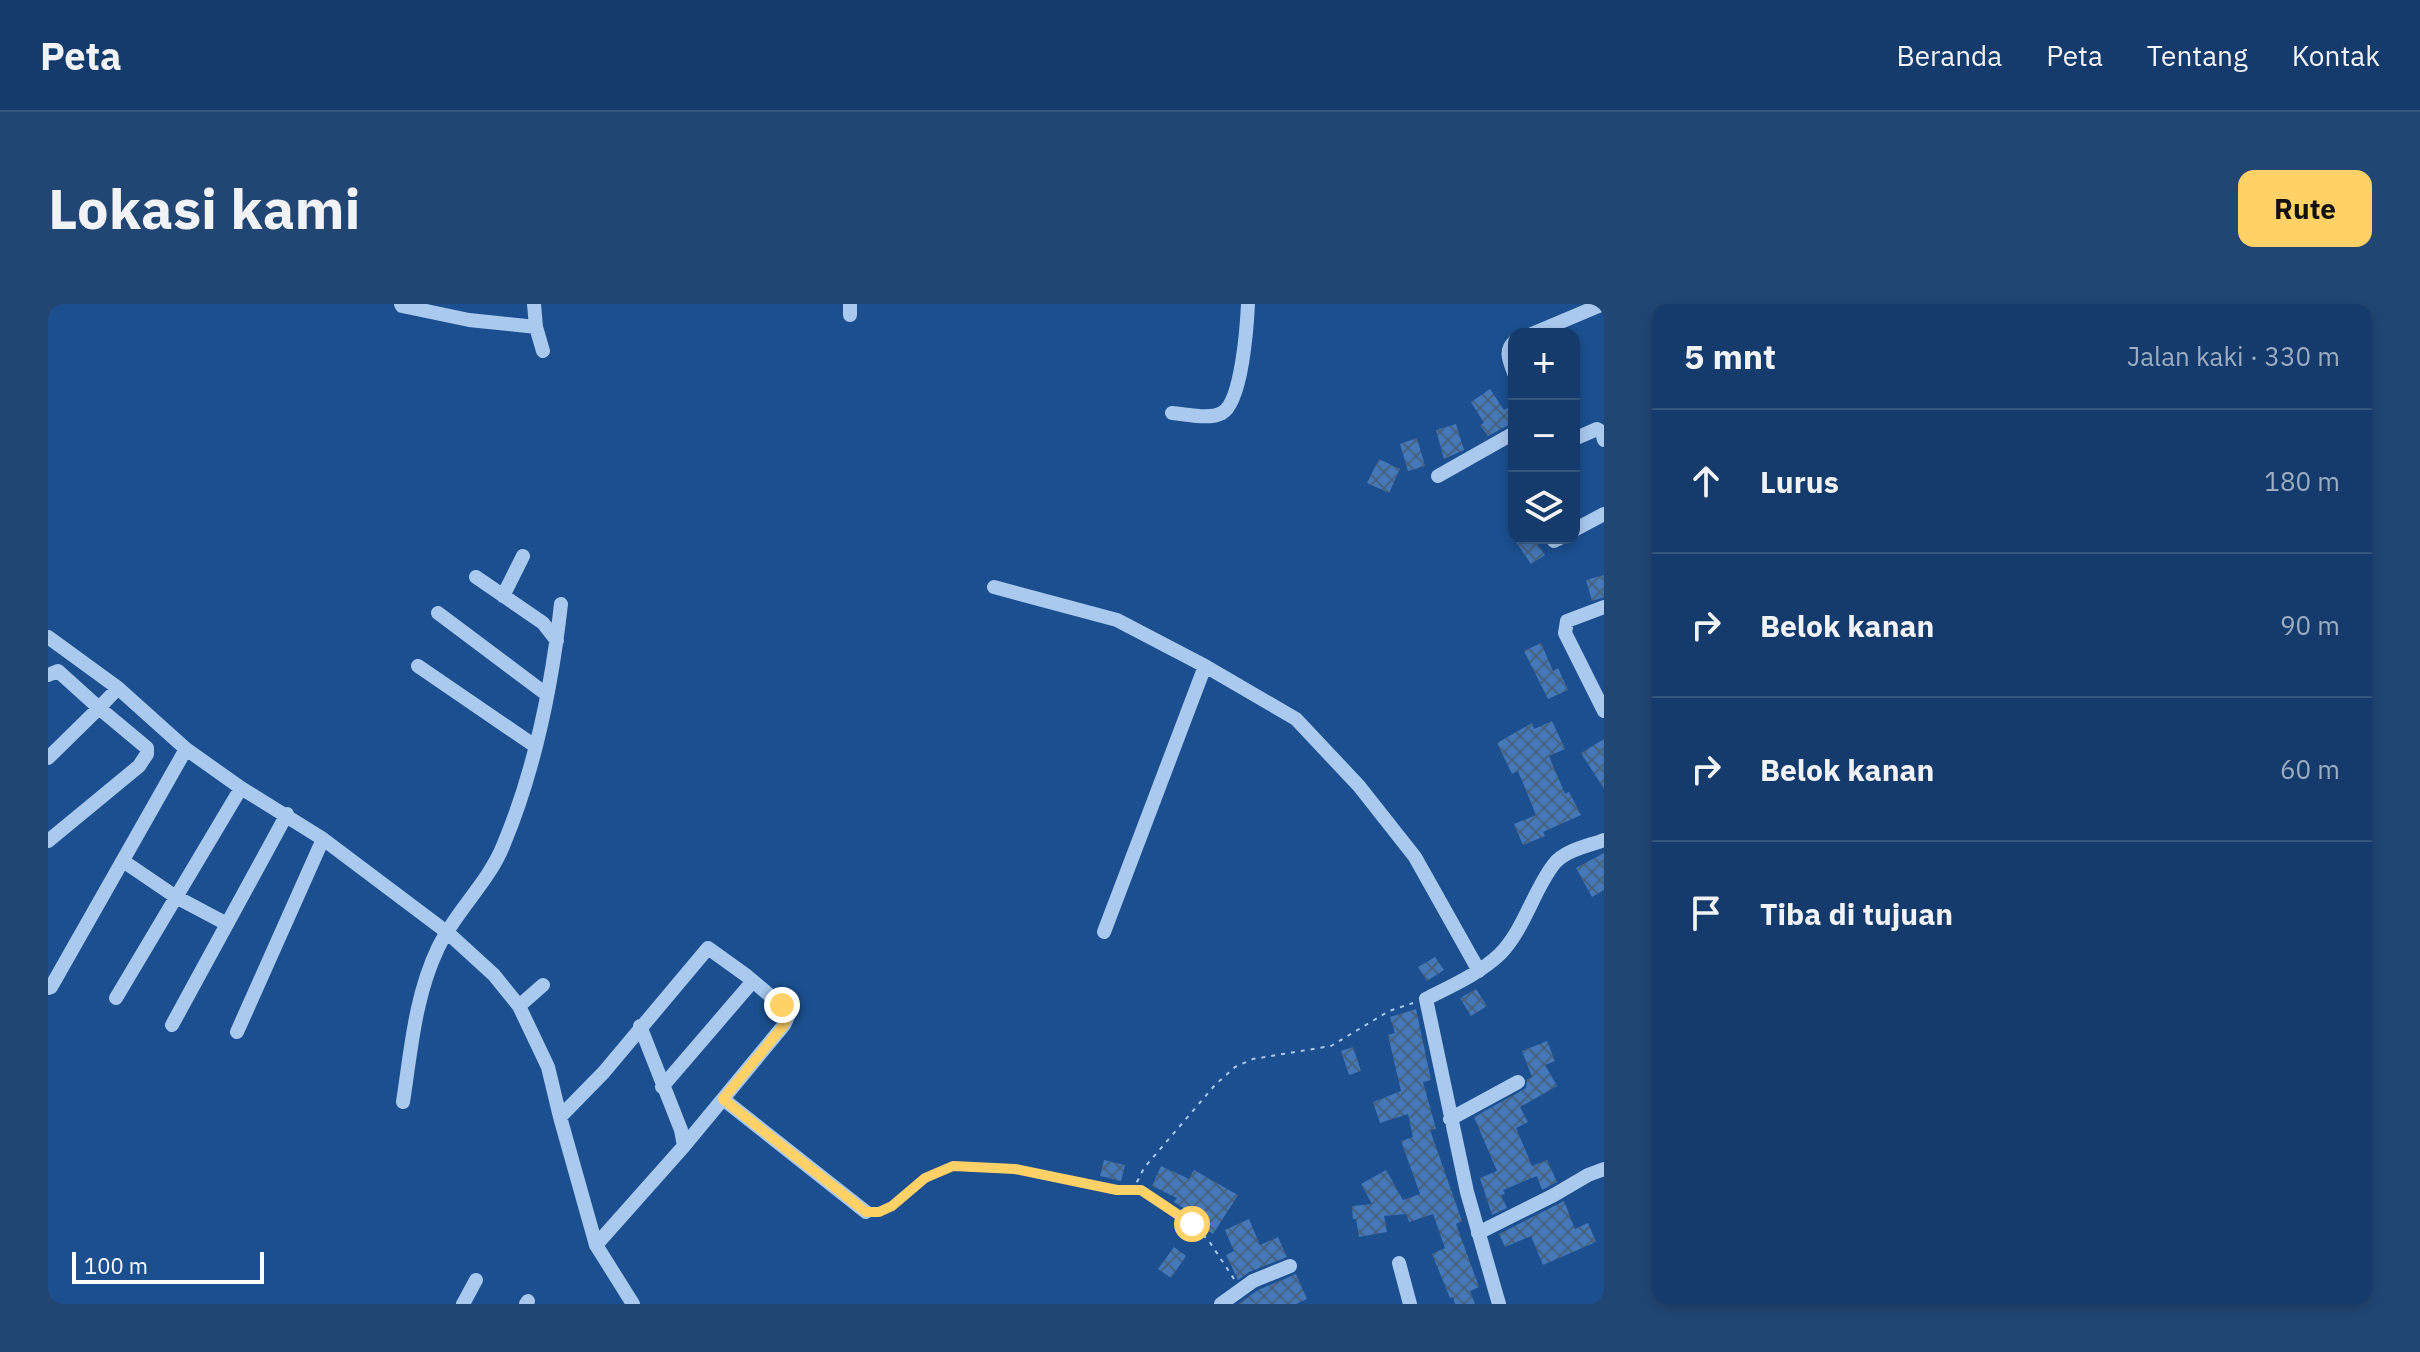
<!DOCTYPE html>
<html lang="id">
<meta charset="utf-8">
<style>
:root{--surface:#143b6b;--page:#214673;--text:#f1f3f6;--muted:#9dadc1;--line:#33557e;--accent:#ffd166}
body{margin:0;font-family:"IBM Plex Sans",sans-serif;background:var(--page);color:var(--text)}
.controls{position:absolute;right:24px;top:24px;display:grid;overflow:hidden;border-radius:16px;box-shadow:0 4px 12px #0003}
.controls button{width:72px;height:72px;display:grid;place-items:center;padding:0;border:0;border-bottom:2px solid var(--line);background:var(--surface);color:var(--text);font:40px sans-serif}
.scale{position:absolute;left:24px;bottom:20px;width:192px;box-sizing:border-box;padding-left:8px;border:4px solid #fff;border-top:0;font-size:22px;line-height:28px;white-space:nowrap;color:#fff;-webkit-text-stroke:6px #1b4f8f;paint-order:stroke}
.stop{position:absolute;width:24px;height:24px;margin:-18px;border:6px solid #ffd166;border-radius:50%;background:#fff}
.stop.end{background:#ffd166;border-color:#fff;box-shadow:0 2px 8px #0008}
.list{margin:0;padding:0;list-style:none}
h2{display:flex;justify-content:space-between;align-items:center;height:104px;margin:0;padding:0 32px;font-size:34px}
h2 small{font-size:26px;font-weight:400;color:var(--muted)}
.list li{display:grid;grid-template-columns:52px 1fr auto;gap:24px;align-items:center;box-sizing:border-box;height:144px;padding:0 32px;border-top:2px solid var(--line)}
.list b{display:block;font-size:30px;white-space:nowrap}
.list em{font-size:26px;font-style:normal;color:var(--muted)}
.icon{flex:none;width:44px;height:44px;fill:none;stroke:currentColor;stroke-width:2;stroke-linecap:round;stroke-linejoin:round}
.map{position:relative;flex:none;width:1556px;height:1000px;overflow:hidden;border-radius:16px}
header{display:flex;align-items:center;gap:48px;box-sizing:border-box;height:112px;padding:0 40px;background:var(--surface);border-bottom:2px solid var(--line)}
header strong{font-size:38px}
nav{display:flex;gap:44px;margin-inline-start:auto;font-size:28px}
.intro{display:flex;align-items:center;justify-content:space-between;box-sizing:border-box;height:192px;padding:0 48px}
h1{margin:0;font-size:56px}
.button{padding:20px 36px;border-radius:16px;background:var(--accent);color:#111;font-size:28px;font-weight:700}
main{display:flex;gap:48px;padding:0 48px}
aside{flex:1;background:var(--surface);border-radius:16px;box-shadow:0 4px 12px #0003}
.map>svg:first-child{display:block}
.building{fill:url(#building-cross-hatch)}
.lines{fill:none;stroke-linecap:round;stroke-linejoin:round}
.path{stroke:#a9c9ee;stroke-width:2;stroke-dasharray:4 6;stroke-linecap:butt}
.minor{stroke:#a9c9ee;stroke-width:14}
.route{stroke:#ffd166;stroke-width:10}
</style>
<header>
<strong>Peta</strong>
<nav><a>Beranda</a><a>Peta</a><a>Tentang</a><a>Kontak</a></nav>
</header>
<div class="intro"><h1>Lokasi kami</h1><a class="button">Rute</a></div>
<main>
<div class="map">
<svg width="1556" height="1000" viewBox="0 0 1556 1000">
<defs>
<pattern id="building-cross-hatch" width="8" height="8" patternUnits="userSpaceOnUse" patternTransform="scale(2)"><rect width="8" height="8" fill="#4478b7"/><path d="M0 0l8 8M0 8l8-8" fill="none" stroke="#486282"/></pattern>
</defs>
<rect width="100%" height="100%" fill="#1b4f8f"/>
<path class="building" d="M1442,85L1456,106L1462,102L1466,109V118L1440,132L1432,121L1436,119L1423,98Z
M1408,120L1416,146L1396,155L1388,126Z
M1369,134L1377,162L1360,167L1352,140Z
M1331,155L1352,165L1341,189L1319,179Z
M1474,234H1485L1497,251L1483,260L1468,238Z
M1556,271V293L1544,297L1538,276Z
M1493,339L1505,367L1510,364L1520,386L1500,395L1476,347Z
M1504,417L1517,445L1501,452L1517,490L1521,488L1533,511L1495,528L1497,532L1475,541L1466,520L1488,511L1470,467L1464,470L1449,439L1484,419L1486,425Z
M1556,435V485L1533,449Z
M1556,549V586L1544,593L1528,564Z
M1387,653L1396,666L1379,677L1370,663Z
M1428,685L1439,702L1423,712L1412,694Z
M1368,705L1383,776L1375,778L1388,825L1382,826L1414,917L1408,920L1431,983L1422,987L1427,1000H1407L1405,993L1402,994L1384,950L1397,944L1385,910L1361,918L1358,910L1336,912L1339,928L1311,933L1308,915H1305L1304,902L1324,900L1313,880L1338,866L1355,896L1372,890L1353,837L1365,833L1360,810L1332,819L1325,798L1353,787L1340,731L1347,729L1342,713Z
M1499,737L1507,757L1497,761L1509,782L1472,803L1480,818L1468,824L1484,862L1499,856L1509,878L1494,886L1489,872L1455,886L1457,890L1453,891L1459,904L1444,911L1432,874L1449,867L1426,813L1478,784L1479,775L1484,773L1474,747Z
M1305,743L1313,767L1301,771L1293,747Z
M1056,856L1077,861L1073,877L1052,872Z
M1113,862L1141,875L1146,866L1190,891L1165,930L1148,919L1151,914L1126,898L1129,894L1104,882Z
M1516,897L1527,925L1540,919L1548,938L1495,961L1483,932L1457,943L1451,930Z
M1201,915L1212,941L1230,933L1239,953L1201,968L1190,976L1178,951L1186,947L1177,926Z
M1126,943L1138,952L1123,974L1110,965Z
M1248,970L1259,995L1248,1000H1190L1210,986Z"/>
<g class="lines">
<path class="path" d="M830,908C857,898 873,871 903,863C912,861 924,863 933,864C987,866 1038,885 1091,886
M1186,975L1161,937L1144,920L1090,883L1089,878L1096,864L1167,781L1187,763L1205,755L1283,742L1341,707L1365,699"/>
<path class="minor" d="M353,0L354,2L421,16L488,23
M486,0L488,23L495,47
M802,11V0
M1484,30L1555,0
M1466,38C1456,47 1462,58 1466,69
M1124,109C1139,110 1161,116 1174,109C1194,98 1199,21 1200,0
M1526,135L1549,125L1554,128L1556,136
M1390,172L1466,129
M1526,226L1556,210
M1506,237L1512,234
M428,273L495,319L509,337
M946,283L1069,316L1157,362L1248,415L1311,482L1367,553L1431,667
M455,292L475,252
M1556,303L1519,317L1517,329L1556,407
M390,309L498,390
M0,333L70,384L138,445L193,484L275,535L400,629L446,671L471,702L500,763L512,813
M370,362L487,442
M0,371L10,367L51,404L70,384
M0,454L51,404L99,444V450L91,462L0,537
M75,557L128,593L179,620
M1056,628L1157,362
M0,684L3,683L138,445
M68,694L193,484
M471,702L495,681
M124,721L239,510
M189,728L275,535
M614,783L705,677
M675,795L818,908
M355,798C363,746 367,692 390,644C407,608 440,579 455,542C487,466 504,381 513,300
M1402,815L1470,778
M1430,929L1506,891L1540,871L1556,865
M548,941L636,842
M1351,959L1362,1000
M415,1000L428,976
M478,1000L480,997
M585,1000L548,941L512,813L556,768L660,644L699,672L739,706L741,710L736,721L636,842L633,826L592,722
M1173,1000L1205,977L1242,962
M1451,1000L1419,888L1378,695C1403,682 1431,670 1452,650C1476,626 1486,585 1506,560C1517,546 1540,542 1556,536"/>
</g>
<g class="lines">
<path class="route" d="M734,701L741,710L736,721L675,795L818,908H831L844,902L877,874L905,862L967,865L1069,886H1093L1144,920"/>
</g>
</svg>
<div class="controls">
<button>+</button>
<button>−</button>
<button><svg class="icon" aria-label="layers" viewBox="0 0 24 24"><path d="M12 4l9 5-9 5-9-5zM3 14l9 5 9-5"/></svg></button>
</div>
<div class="scale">100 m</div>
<div class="stop" style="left:1144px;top:920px"></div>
<div class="stop end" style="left:734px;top:701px"></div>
</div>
<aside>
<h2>5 mnt<small>Jalan kaki · 330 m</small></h2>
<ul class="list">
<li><svg class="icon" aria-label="ahead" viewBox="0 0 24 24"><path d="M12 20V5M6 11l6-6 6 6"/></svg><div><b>Lurus</b></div><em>180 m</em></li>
<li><svg class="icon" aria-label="right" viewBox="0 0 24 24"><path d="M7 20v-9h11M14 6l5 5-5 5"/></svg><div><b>Belok kanan</b></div><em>90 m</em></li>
<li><svg class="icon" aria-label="right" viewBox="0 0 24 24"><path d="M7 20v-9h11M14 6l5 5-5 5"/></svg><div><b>Belok kanan</b></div><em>60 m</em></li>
<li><svg class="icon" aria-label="arrive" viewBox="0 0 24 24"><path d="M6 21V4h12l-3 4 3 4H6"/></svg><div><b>Tiba di tujuan</b></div></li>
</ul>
</aside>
</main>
